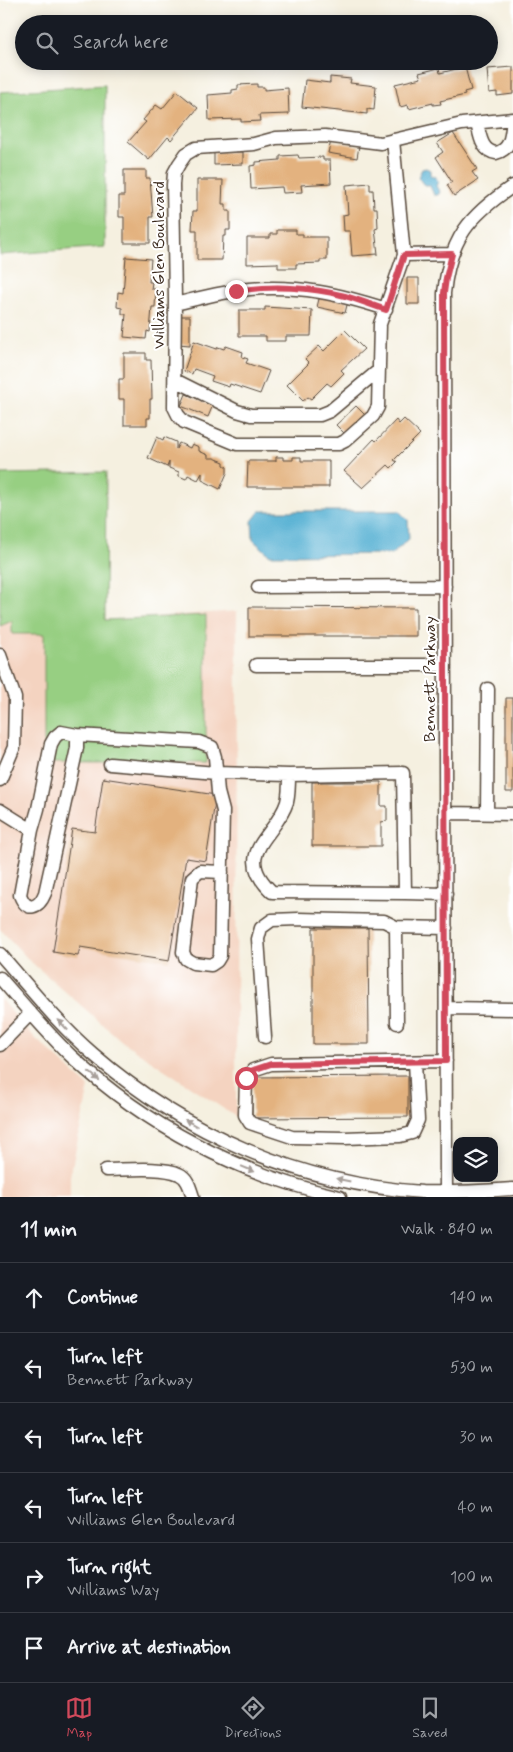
<!DOCTYPE html>
<meta charset="utf-8">
<style>
:root{--surface:#171b24;--page:#20242c;--text:#f1f3f6;--muted:#9ea1a6;--line:#363941;--accent:#d1495b}
body{margin:0;font-family:Mynerve,sans-serif;background:var(--page);color:var(--text)}
.controls{position:absolute;right:15px;bottom:15px;display:grid;overflow:hidden;border-radius:10px;box-shadow:0 2px 12px #0003}
.controls button{width:45px;height:45px;display:grid;place-items:center;padding:0;border:0;border-bottom:1px solid var(--line);background:var(--surface);color:var(--text);font:25px sans-serif}
.stop{position:absolute;width:15px;height:15px;margin:-11px;border:4px solid #d1495b;border-radius:50%;background:#fff}
.stop.end{background:#d1495b;border-color:#fff;box-shadow:0 1px 5px #0008}
.list{margin:0;padding:0;list-style:none}
h2{display:flex;justify-content:space-between;align-items:center;height:65px;margin:0;padding:0 20px;font-size:21px}
h2 small{font-size:16px;font-weight:400;color:var(--muted)}
.list li{display:grid;grid-template-columns:32px 1fr auto;gap:15px;align-items:center;box-sizing:border-box;height:70px;padding:0 20px;border-top:1px solid var(--line)}
.list b{display:block;font-size:19px;white-space:nowrap}
.list p{margin:0;font-size:16px;white-space:nowrap;color:var(--muted)}
.list em{font-size:16px;font-style:normal;color:var(--muted)}
.icon{flex:none;width:28px;height:28px;fill:none;stroke:currentColor;stroke-width:2;stroke-linecap:round;stroke-linejoin:round}
.map{position:relative;flex:none;width:513px;height:1197px;overflow:hidden}
.search{position:absolute;background:var(--surface);box-shadow:0 2px 12px #0003;left:15px;right:15px;top:15px;height:55px;display:flex;align-items:center;gap:12px;box-sizing:border-box;padding:0 18px;border-radius:28px;color:var(--muted);font-size:19px}
.sheet{height:485px;background:var(--surface)}
nav{display:flex;justify-content:space-around;align-items:center;box-sizing:border-box;height:70px;border-top:1px solid var(--line);background:var(--surface);font-size:14px;color:var(--muted)}
nav a{display:grid;justify-items:center;gap:2px}
nav .on{color:var(--accent)}
.map>svg:first-child{display:block}
.built{fill:#f4d3c0}
.green{fill:#97cf82;stroke:#697c50}
.water{fill:#55b0d3;stroke:#486d78}
.building{fill:#e3b27f}
.lines{fill:none;stroke-linecap:round;stroke-linejoin:round}
.minor-casing{stroke:#57483b;stroke-width:15}
.minor{stroke:#fff;stroke-width:12}
.oneway{fill:#a79f9a}
.route{stroke:#d1495b;stroke-width:6}
.labels{text-anchor:middle;stroke-width:4;stroke-linejoin:round;paint-order:stroke}
.street-label{font-size:16px;fill:#3b2a1e;stroke:#fff}
</style>
<div class="map">
<svg width="513" height="1197" viewBox="0 0 513 1197">
<rect width="100%" height="100%" fill="#fff"/>
<filter id="ink" filterUnits="userSpaceOnUse"><feTurbulence type="fractalNoise" baseFrequency=".02" numOctaves="2"/><feDisplacementMap in="SourceGraphic" scale="10" xChannelSelector="R" yChannelSelector="G"/><feConvolveMatrix kernelMatrix="1 2 1 2 8 2 1 2 1" color-interpolation-filters="sRGB"/></filter>
<filter id="wash" filterUnits="userSpaceOnUse"><feTurbulence type="fractalNoise" baseFrequency=".0096" numOctaves="4" result="noise"/><feDisplacementMap in="SourceGraphic" scale="20" xChannelSelector="R" yChannelSelector="G"/><feGaussianBlur stdDeviation="1.12" result="paint"/><feColorMatrix in="noise" values="0 0 0 0 0 0 0 0 0 0 0 0 0 0 0 0 0 1.4 0 .05"/><feComposite in="paint" operator="in"/></filter>
<g filter="url(#wash)">
<rect width="100%" height="100%" fill="#f5f0e0"/>
<path class="built" d="M106,472L105,620L237,611L236,1117L123,1042L30,961L0,929V474Z
M0,999L36,1039L89,1087L70,1176V1197H0Z"/>
<path class="green" d="M105,85V247L0,255V92Z
M106,472L105,620L206,615V763H44V634H12V621L0,626V474Z"/>
<path class="water" d="M426,168L430,170V174L432,177L434,176L438,181L436,186L440,192L438,195H434L430,186L423,184L418,177L422,169Z
M260,511H399L408,520L409,539L392,554L270,555L253,540L252,521Z"/>
<g id="blocks">
<path class="building" d="M465,67L471,90L464,92L465,95L440,101L441,104L433,105V103L409,109L408,105L400,107L395,84L421,78L419,73L439,68L440,73Z
M513,67V94L497,96V92L489,93L487,69Z
M330,77L351,79L350,83L376,86L374,110L367,109V114L302,107L305,80L330,83Z
M257,84V87H264V90L288,88L289,114L259,115L260,121L241,122V119L209,120L208,95L232,93V90L238,89V85Z
M177,91L198,108L171,140L168,137L149,160L128,142L146,122L143,120L156,105L162,109Z
M453,133L477,169L472,172L478,180L454,196L447,185L452,182L436,157L443,152L437,143Z
M331,141L359,146L357,158L328,153Z
M214,152H243V164L214,165Z
M298,155L299,158L323,157V160H330L331,183L301,185L302,192L283,193L282,187L251,189L250,166L256,165V162L280,160V156Z
M124,170H146V178H150L153,217H150V243H124V217H119V196H124Z
M197,180H223L222,204H226V211H230V230H226V236H223L222,260H197V230H192L193,211H197Z
M370,183V190H373L374,208H377L378,228L375,229L378,254L352,256L350,231H344L343,215L348,214L346,185Z
M277,230H296V234H303V237H327V260H320V263L296,264V268H278V263L247,264V238H270V234H277Z
M126,257L151,259L149,282H152L151,289H156L155,307H152L150,332L147,331L146,339L124,337L126,314H122V308L117,307L118,292L123,293Z
M407,278H419V304H407Z
M320,295L348,301L345,313L317,307Z
M265,307L312,310L311,336H286V341H266V336H239V310H265Z
M178,316H190V345L178,344Z
M345,330L364,349L341,370L344,373L331,386L327,383L311,399L308,397L303,401L287,385L309,363L305,359L319,346L324,351Z
M194,341L217,349L218,347L224,349L226,346L243,352L242,357L248,359L246,363L269,371L260,394L230,384L229,387L211,381L213,376L194,369L192,374L184,371Z
M124,353H146V360H151L152,399H150V418H147V425H124V399H119V379H124Z
M186,394L213,405L208,417L181,406Z
M356,406L365,415L345,434L336,425Z
M404,419L420,434L394,460L397,462L391,468L388,465L363,488L344,471L374,439L376,441L396,420L399,424Z
M157,437L163,440L164,437L176,442V449L179,443L190,448L192,444L199,447V451L208,455V458H214L224,462V465L227,467V473L220,489L202,480V473L198,480L188,475L186,479L179,476V472L169,468V462L167,467L148,458Z
M276,457H283V460H293V457H301V461H329V487H247L248,461H276Z
M249,607L416,608V636H249Z
M506,698H513V792H506Z
M103,778L216,795L206,861L186,858L169,961L80,947L78,956L53,952L72,829L95,832Z
M312,782H381V806H387V821L381,822V846H312Z
M313,928H368L369,1044H313Z
M408,1076V1117L252,1118V1077Z"/>
</g>
</g>
<g filter="url(#ink)">
<use href="#blocks" fill-opacity="0" stroke="#57483b" stroke-width="1"/>
<g class="lines">
<defs>
<path id="minor" d="M477,123C480,135 481,151 496,153C512,149 511,134 513,119
M393,140L404,255L380,324L378,407L373,416L345,441L339,444H237L184,422L178,415L174,407L175,300L173,185L174,173L179,164L186,154L196,148L254,144L276,138L325,136L381,143L462,124L513,119
M404,255L452,254
M175,304C200,298 225,291 250,289C300,285 339,294 386,309
M175,380L237,411L251,415H320L330,411L379,370
M258,587L445,586
M0,655L15,698L14,747L0,780
M256,665H445
M61,732L77,735V748L45,893C39,908 27,913 20,895L32,830L38,809L51,744L55,737Z
M77,735L199,742L212,747L215,757L218,792L223,811L220,956L217,961L211,965L193,963L186,959L183,952L192,878L200,871L222,872
M110,764L216,773L289,775
M0,810L32,830
M446,813L513,814
M487,813L488,689
M405,893L272,892C231,853 276,837 287,802C289,794 289,783 289,775L403,773L405,893L446,894
M396,927L397,1023
M0,954C30,988 58,1024 93,1054C184,1133 300,1184 422,1192C452,1193 483,1191 513,1189
M0,978C23,1004 46,1032 71,1056C146,1126 240,1175 340,1197
M446,1008L513,1009
M265,1037L258,939L261,928L272,920L298,919L384,921L396,927L446,928
M0,1045L31,1013
M415,1062L418,1120L412,1133L400,1136L345,1138L292,1137L250,1123L245,1115L246,1078L253,1070L271,1064L446,1061
M106,1170C124,1170 163,1166 179,1174C188,1178 190,1188 193,1197
M446,1197L444,293C450,238 469,216 513,186"/>
</defs>
<use href="#minor" class="minor-casing"/>
<use href="#minor" class="minor"/>
</g>
<defs><path id="oneway-solid" d="M-6-.8H1V-3.2L6.5 0L1 3.2V.8H-6Z" transform="scale(1.25)"/></defs>
<g class="oneway">
<use href="#oneway-solid" transform="translate(63 1025) rotate(-133)"/>
<use href="#oneway-solid" transform="translate(94 1076) rotate(40)"/>
<use href="#oneway-solid" transform="translate(191 1123) rotate(-150)"/>
<use href="#oneway-solid" transform="translate(248 1169) rotate(22)"/>
<use href="#oneway-solid" transform="translate(343 1180) rotate(-168)"/>
</g>
</g>
<g class="lines" filter="url(#ink)">
<path class="route" d="M236,291C271,285 311,287 345,296C359,300 372,305 386,310L404,255L452,254L446,278L444,293L446,1061L271,1064L253,1070L246,1078"/>
</g>
<g class="labels">
<g class="street-label">
<text transform="translate(158 265) rotate(-90)" y="6">Williams Glen Boulevard</text>
<text transform="translate(429 679) rotate(-90)" y="6">Bennett Parkway</text>
</g>
</g>
</svg>
<div class="controls">
<button><svg class="icon" aria-label="layers" viewBox="0 0 24 24"><path d="M12 4l9 5-9 5-9-5zM3 14l9 5 9-5"/></svg></button>
</div>
<div class="stop" style="left:246px;top:1078px"></div>
<div class="stop end" style="left:236px;top:291px"></div>
<div class="search"><svg class="icon" aria-label="search" viewBox="0 0 24 24"><circle cx="10" cy="10" r="6"/><path d="M15 15l6 6"/></svg>Search here</div>
</div>
<section class="sheet">
<h2>11 min<small>Walk · 840 m</small></h2>
<ul class="list">
<li><svg class="icon" aria-label="ahead" viewBox="0 0 24 24"><path d="M12 20V5M6 11l6-6 6 6"/></svg><div><b>Continue</b></div><em>140 m</em></li>
<li><svg class="icon" aria-label="left" viewBox="0 0 24 24"><path d="M17 20v-9H6M10 6l-5 5 5 5"/></svg><div><b>Turn left</b><p>Bennett Parkway</p></div><em>530 m</em></li>
<li><svg class="icon" aria-label="left" viewBox="0 0 24 24"><path d="M17 20v-9H6M10 6l-5 5 5 5"/></svg><div><b>Turn left</b></div><em>30 m</em></li>
<li><svg class="icon" aria-label="left" viewBox="0 0 24 24"><path d="M17 20v-9H6M10 6l-5 5 5 5"/></svg><div><b>Turn left</b><p>Williams Glen Boulevard</p></div><em>40 m</em></li>
<li><svg class="icon" aria-label="right" viewBox="0 0 24 24"><path d="M7 20v-9h11M14 6l5 5-5 5"/></svg><div><b>Turn right</b><p>Williams Way</p></div><em>100 m</em></li>
<li><svg class="icon" aria-label="arrive" viewBox="0 0 24 24"><path d="M6 21V4h12l-3 4 3 4H6"/></svg><div><b>Arrive at destination</b></div></li>
</ul>
</section>
<nav>
<a class="on"><svg class="icon" aria-label="map" viewBox="0 0 24 24"><path d="M3 6l6-2 6 2 6-2v14l-6 2-6-2-6 2zM9 4v14M15 6v14"/></svg>Map</a>
<a><svg class="icon" aria-label="directions" viewBox="0 0 24 24"><path d="M12 3l9 9-9 9-9-9zM9 14v-3h6M13 9l2 2-2 2"/></svg>Directions</a>
<a><svg class="icon" aria-label="saved" viewBox="0 0 24 24"><path d="M7 4h10v16l-5-4-5 4z"/></svg>Saved</a>
</nav>
